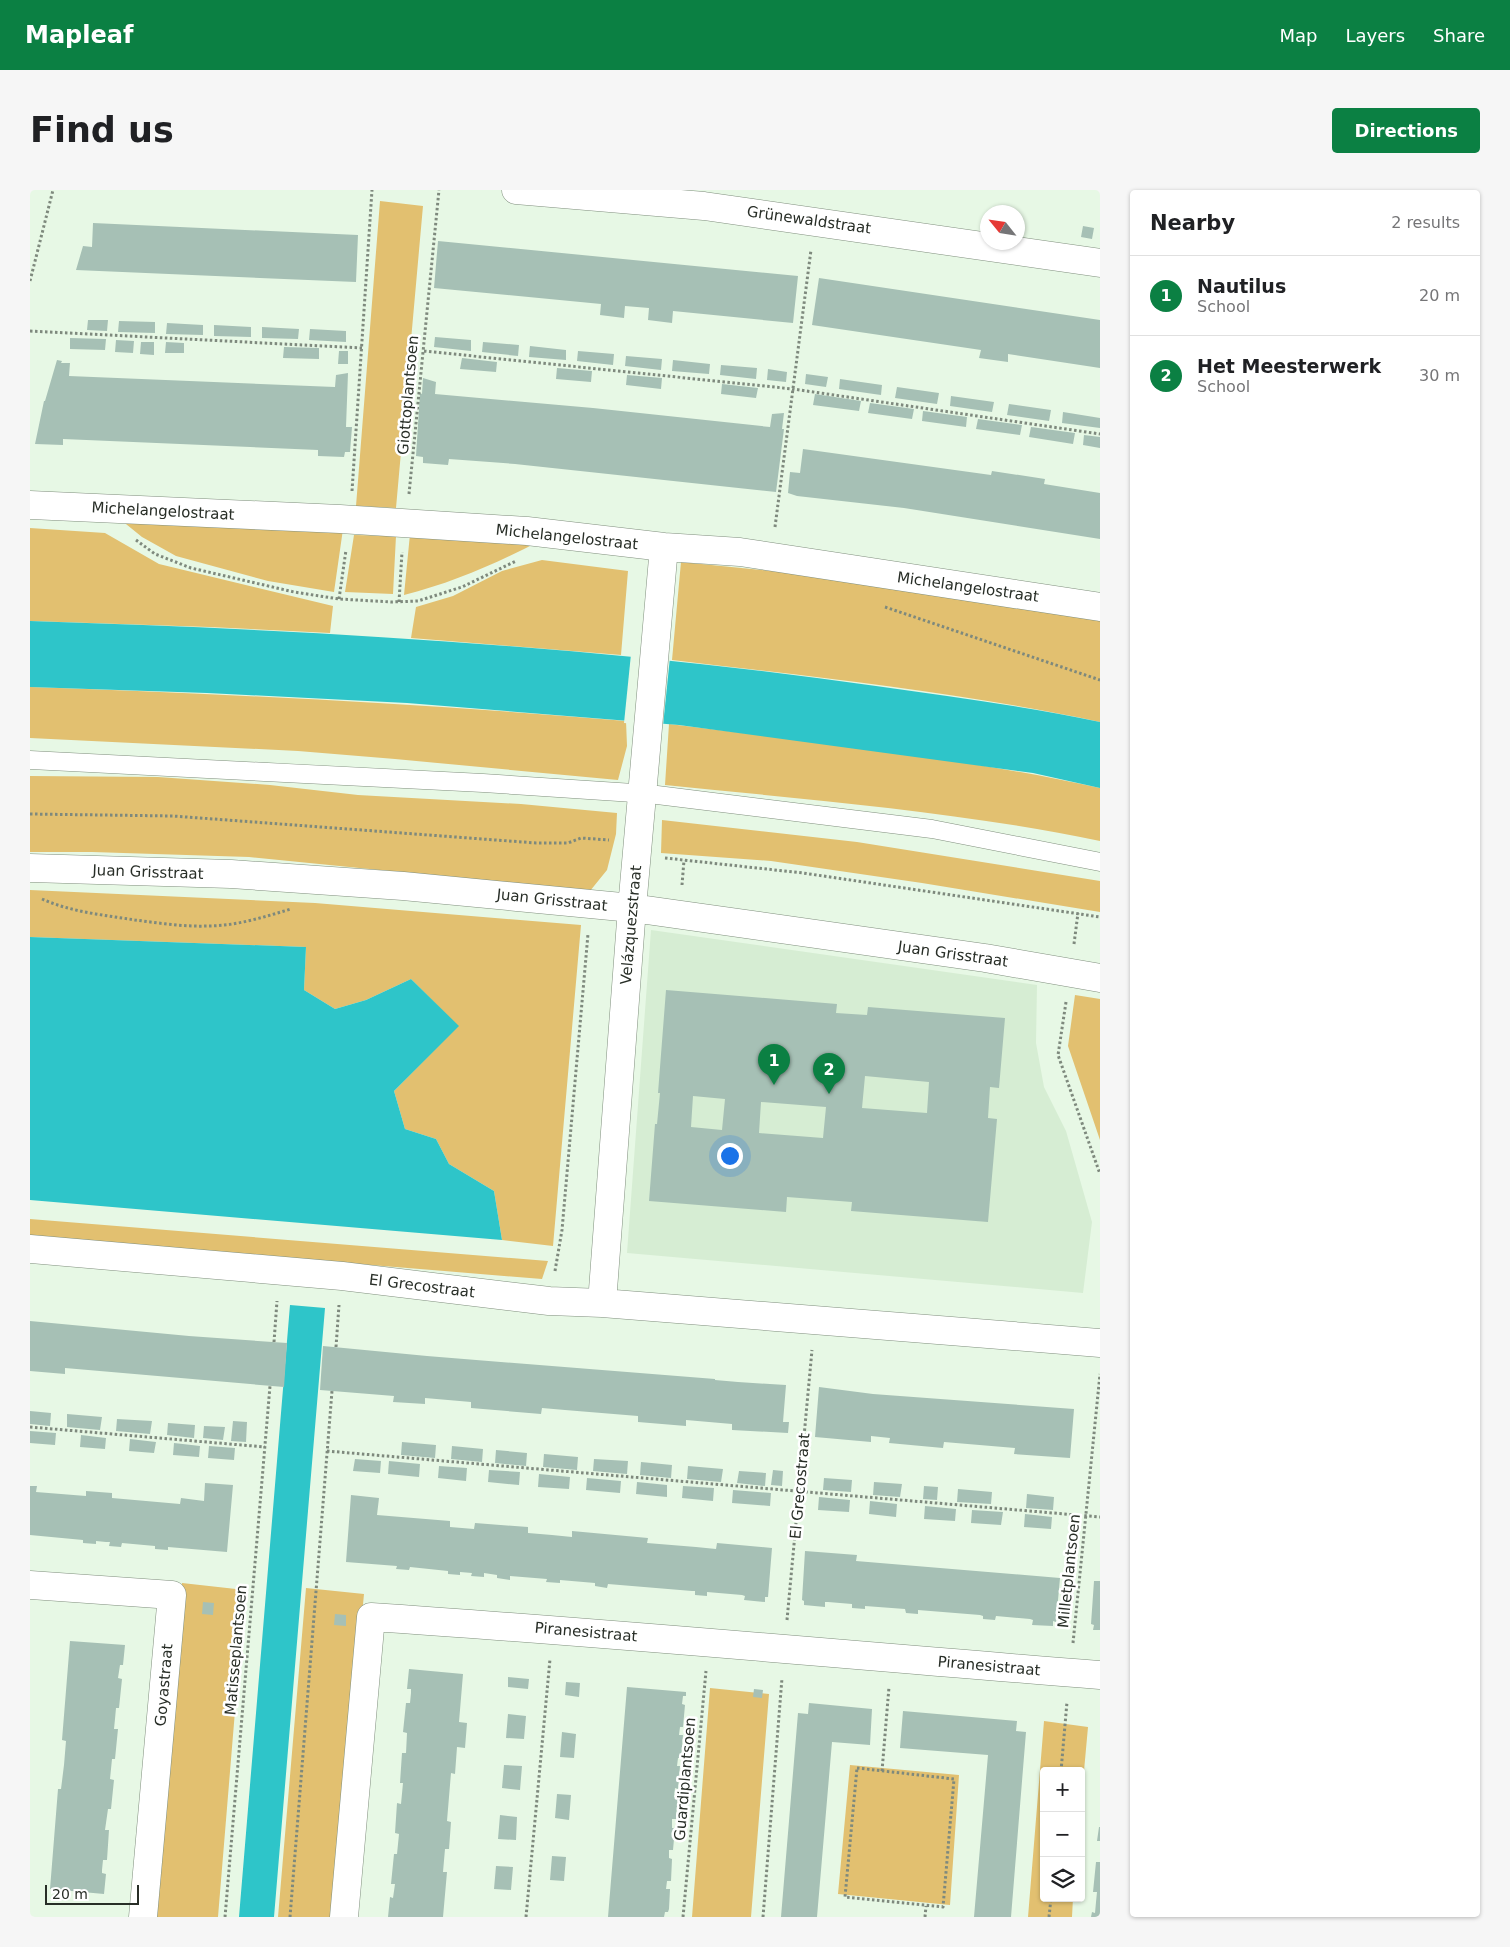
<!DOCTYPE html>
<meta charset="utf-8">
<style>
:root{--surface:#fff;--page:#f6f6f6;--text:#202124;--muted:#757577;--line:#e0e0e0;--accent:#0b8043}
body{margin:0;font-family:"DejaVu Sans",sans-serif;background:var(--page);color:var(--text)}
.controls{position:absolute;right:15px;bottom:15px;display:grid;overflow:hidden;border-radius:5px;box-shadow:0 1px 4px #0004}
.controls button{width:45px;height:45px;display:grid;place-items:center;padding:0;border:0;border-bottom:1px solid var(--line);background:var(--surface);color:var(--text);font:25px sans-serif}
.compass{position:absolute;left:950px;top:15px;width:45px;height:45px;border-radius:50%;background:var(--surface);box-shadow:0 1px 4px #0004;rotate:300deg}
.scale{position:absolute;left:15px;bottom:12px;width:94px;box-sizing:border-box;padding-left:5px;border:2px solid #282e27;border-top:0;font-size:14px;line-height:18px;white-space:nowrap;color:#282e27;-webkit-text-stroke:4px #fff;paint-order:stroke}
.you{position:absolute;left:699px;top:965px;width:18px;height:18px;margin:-12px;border:4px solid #fff;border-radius:50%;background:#1a73e8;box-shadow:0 0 0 8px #1a73e833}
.badge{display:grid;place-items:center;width:32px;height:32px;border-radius:50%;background:var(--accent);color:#fff;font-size:16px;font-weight:700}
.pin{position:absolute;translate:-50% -41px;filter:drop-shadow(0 1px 2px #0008)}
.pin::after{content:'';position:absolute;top:26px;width:18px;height:15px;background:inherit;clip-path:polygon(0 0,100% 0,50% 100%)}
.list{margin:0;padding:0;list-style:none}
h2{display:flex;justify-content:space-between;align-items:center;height:65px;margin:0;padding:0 20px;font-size:21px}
h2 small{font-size:16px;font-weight:400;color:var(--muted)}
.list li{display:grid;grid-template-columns:32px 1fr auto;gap:15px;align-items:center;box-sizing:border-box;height:80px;padding:0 20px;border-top:1px solid var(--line)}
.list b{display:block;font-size:19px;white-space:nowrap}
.list p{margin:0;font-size:16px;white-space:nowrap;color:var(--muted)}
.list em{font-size:16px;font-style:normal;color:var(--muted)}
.icon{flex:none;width:28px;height:28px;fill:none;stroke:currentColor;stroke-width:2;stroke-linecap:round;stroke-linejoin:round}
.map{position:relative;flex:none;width:1070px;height:1727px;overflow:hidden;border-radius:5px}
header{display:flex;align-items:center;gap:30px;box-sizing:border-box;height:70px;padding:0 25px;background:var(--accent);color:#fff}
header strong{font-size:24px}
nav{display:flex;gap:28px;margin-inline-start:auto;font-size:18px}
.intro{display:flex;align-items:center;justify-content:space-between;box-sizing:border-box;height:120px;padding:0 30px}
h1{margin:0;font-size:35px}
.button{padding:12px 22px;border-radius:5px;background:var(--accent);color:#fff;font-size:18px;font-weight:700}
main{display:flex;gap:30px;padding:0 30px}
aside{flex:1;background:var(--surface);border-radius:5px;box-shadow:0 1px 4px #0004}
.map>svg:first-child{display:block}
.built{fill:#d6edd3}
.green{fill:#e2c070}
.water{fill:#2ec5c9}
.pier{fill:#e7f8e5}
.building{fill:#a6c0b5;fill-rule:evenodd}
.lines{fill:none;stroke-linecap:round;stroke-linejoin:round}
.lane-casing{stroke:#808f7e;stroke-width:19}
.street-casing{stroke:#808f7e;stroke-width:29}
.path{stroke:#7e897d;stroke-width:3;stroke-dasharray:2.5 2.5;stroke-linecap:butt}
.lane{stroke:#fff;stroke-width:18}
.street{stroke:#fff;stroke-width:28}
.labels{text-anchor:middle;stroke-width:5;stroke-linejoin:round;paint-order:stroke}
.street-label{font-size:15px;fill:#282e27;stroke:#fff}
</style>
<header>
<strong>Mapleaf</strong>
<nav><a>Map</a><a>Layers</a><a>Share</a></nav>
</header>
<div class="intro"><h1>Find us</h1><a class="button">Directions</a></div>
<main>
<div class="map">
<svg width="1070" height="1727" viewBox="0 0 1070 1727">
<rect width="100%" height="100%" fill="#e7f8e5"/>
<path class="built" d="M621,740L1007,795L1006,853L1014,897L1036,941L1062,1032L1053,1103L597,1063Z"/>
<path class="green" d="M350,11L393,16L366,318L326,316Z
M91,330L313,339L304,402L238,391L146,366L112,347Z
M0,338L75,343L129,374L303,416L300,443L179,437L0,431Z
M380,344L508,352C465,374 422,393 374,405Z
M324,345L366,346L363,404L315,402Z
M512,370L598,381L591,465L381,448L386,417L423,406L472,381Z
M651,372L791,386L1070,429V532C930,502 784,487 642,470Z
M0,497C199,504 398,514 596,531L597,556L588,590L365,569L268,561L0,548Z
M639,534C783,552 929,567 1070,598V651C926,621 781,610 635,595Z
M0,586L128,587L240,595L328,605L491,614L587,623L586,644L577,680L560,701L219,667L62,662H0Z
M632,630L827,652L1070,691V722L892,693L741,671L631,663Z
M0,700L285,713L551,735L523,1056L472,1050L464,1001L419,974L406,949L375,939L364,901L428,836L381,789L336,810L305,819L274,800L276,757L0,747Z
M1045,805L1070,809V950L1038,856Z
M0,1029L518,1071L512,1089L0,1047Z
M152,1393L215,1400L188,1727H123Z
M276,1398L334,1404L303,1727H248Z
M680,1498L739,1504L721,1727H662Z
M1014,1531L1058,1537L1051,1614V1581H1014V1708H1043L1042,1727H998Z
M820,1575L929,1585L920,1715L808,1704Z"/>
<path class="water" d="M0,431C283,440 565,456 846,496C921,507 996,516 1070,532V598L1003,583L649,535L377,513L177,503L0,497Z
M0,747L276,757L274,800L305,819L336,810L381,789L429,836L364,901L375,939L406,949L419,974L464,1001L472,1050L0,1010Z
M260,1115L295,1118L244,1727H209Z"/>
<path class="pier" d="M601,464L640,467L633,536L594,533Z"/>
<path class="building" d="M63,33L328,45L326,92L46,80L53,56L62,57Z
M1053,36L1064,38L1062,49L1051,47Z
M408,51L768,86L763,133L643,121L642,133L618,130L619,118L595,116L594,128L570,125L571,114L404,98Z
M789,88L1070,130V178L978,164V172L949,168L951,160L782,135Z
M58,130H78L77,141L57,140Z
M89,131L125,132V143L88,142Z
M137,133L173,135V145L136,144Z
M184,135L221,137V147L184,146Z
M232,137L269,139L268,149L232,148Z
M280,139L316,141V152L279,150Z
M405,147L441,150V161L404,157Z
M40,148L76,149L75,160L40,159Z
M86,150L104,151L103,163L85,162Z
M111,152H124V165L110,164Z
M136,152L154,153V163H135Z
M453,152L489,155L488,166L452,162Z
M500,156L536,160V170L499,167Z
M254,157L289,158V169L253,168Z
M309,161H318V174H308Z
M548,161L584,164L583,175L547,171Z
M596,166L632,169L631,180L595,176Z
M432,168L467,172L466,182L430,179Z
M27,170L32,171L31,173H40L39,186L305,197L306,185L318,183L316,237H322L320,262H315L314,267L288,266V260L33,249V255L5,254L14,211H15Z
M643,170L680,174L679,184L642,181Z
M691,175L727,178L726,189L690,185Z
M527,178L562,181L561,192L526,189Z
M738,179L757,182L756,192L737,190Z
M776,184L798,187L796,197L775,194Z
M597,185L632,188L631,199L596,195Z
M393,188L406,192L405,204L563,218L740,237L742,224L754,223L752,239H754L746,302L485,274L419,269L418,275L393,273V267L386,266L390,203L392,204Z
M810,189L852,195L851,205L809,199Z
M692,194L728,198L726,208L691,204Z
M867,197L909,203L907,214L865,208Z
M785,204L831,211L829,221L783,215Z
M921,206L964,212L962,222L920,216Z
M840,213L884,219L882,229L838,223Z
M979,214L1021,220L1019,231L977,225Z
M893,221L937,227L936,237L892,231Z
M1033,222L1070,228V238L1032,233Z
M948,229L992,235L990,245L946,239Z
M1001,237L1045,243L1043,254L999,247Z
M1054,245L1070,247V258L1053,255Z
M773,259L961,285L962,281L1015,289L1014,294L1070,303V349L874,318L767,306L758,303L760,282L770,283Z
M636,800L807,814L806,823L837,825L838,817L975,828L969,898L960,897L958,928L967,929L958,1032L821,1021L822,1012L757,1007L756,1022L619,1011L625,934H627L630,903H628ZM835,886L899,892L897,923L832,918ZM663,906L695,909L692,940L661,937ZM731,912L796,917L793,948L729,943Z
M0,1131L159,1146L257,1153L254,1197L35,1178V1184L0,1181Z
M293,1156L397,1166L685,1189V1190L708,1192L756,1195L753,1232H759L758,1243L702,1240V1234L656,1230V1236L608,1232V1226L535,1220L512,1218L511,1224L441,1218V1212L395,1208V1214L363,1212L364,1206L290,1200Z
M789,1197L843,1204L1044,1219L1040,1268L984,1264L985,1258L914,1252L913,1258L859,1253L860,1248L841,1246V1252L785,1247Z
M0,1221L21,1223L20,1236L0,1234Z
M37,1224L72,1227L70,1240L37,1237Z
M87,1229L122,1231L120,1244L86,1241Z
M203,1231L217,1232L216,1252L201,1251Z
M138,1233L165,1235L164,1248L137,1245Z
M174,1236L195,1237L193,1250L173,1248Z
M0,1241L26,1243L25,1255L0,1253Z
M51,1245L76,1248L75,1259L50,1257Z
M100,1249L126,1252L124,1263L99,1261Z
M372,1252L406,1255L405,1268L371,1265Z
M144,1253L170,1256L169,1267L143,1265Z
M179,1256L205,1258L204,1270L178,1268Z
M422,1256L453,1259L452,1272L421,1269Z
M466,1260L497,1263L496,1276L465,1273Z
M514,1264L548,1267L547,1280L513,1277Z
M325,1269L351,1271L350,1283L323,1281Z
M564,1269L598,1271L597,1284L563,1281Z
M359,1271L390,1274L389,1287L358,1284Z
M611,1272L642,1275L641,1288L610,1285Z
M409,1276L437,1278L436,1291L408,1288Z
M658,1276L693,1279L691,1292L657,1289Z
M459,1280L490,1282L489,1295L458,1292Z
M743,1280L753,1281L752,1296L741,1295Z
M709,1281L736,1283L735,1296L707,1293Z
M509,1284L540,1287L539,1299L508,1297Z
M557,1288L591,1291L590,1303L556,1300Z
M794,1288L822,1290L821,1302L793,1300Z
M607,1292L637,1295V1307L606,1304Z
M844,1292L872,1294L870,1307L843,1305Z
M175,1293L203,1295L197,1362L138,1357V1360L125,1359V1356L92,1353L91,1357L79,1356L80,1352H76L66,1351V1354L53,1353V1350L0,1345V1296H7L6,1302L56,1306V1301L82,1303V1308L150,1314L151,1308L174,1311Z
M653,1296L684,1298L683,1311L652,1308Z
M894,1296L908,1297L907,1310L893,1309Z
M928,1299L962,1302L961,1314L927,1312Z
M703,1300L741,1303L740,1316L702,1313Z
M997,1304L1024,1307L1023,1320L996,1318Z
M321,1305L349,1308L347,1325L420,1331V1337L444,1339L445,1333L498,1337V1343L522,1345L542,1347V1341L618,1348L617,1353L666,1357L686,1359L687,1353L742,1358L738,1407H735V1412L714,1410L715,1406L712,1405L677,1402V1406L665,1405V1401H662L578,1394L577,1398L565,1396V1393L530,1390V1393L516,1392L517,1389L480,1386V1390L467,1388V1385L454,1383V1387L441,1386L442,1383L430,1382V1385L418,1384V1381L380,1377L379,1380L366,1379L367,1376L316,1372Z
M789,1307L820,1310L819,1322L788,1320Z
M840,1311L867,1314L866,1327L839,1324Z
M895,1316L926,1319L925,1331L894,1329Z
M942,1320L973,1322L971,1335L941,1333Z
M995,1324L1022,1327L1021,1339L994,1337Z
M775,1361L827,1365L826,1371L1030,1388L1026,1432L1023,1431V1436L1002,1435L1003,1430L1000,1429L966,1426L965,1430L953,1429V1426L950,1425L888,1420V1424L876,1423L875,1419L835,1416V1419L822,1418V1414L798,1412H795V1417L774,1415V1411L772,1410Z
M1064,1391H1070V1440H1063L1064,1435L1061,1434Z
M173,1412L184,1413L183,1425L172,1424Z
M305,1424L316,1425V1436L304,1435Z
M40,1451L95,1455L93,1475H90L88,1488L92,1489L89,1518H86L85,1529L84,1539H88L85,1569H82L80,1589L84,1590L81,1619H78L75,1640H79L77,1670H73L72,1680V1683L76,1684L74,1704L20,1699L28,1599H31L34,1575L36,1551L32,1550Z
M379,1479L433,1484L429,1532L437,1533L435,1558L427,1557L425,1584L421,1583L417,1631L421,1632L419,1659H415L413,1682H417L413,1727H358L360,1707L363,1708L365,1694H361L364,1664H367L369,1644L365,1643L367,1613L371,1614L373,1593H370L372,1563H376L377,1543L373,1542L376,1513H380L381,1503V1499H377Z
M478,1487L499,1489L498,1499L478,1497Z
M536,1492L550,1493L549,1507L535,1505Z
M597,1497L656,1502V1506H653L652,1514L655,1515L653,1537H650L649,1545H653L651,1568H648L647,1576H650L648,1599L645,1598L644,1607H648L646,1626V1629H642V1638H645L643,1660H639V1668L642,1669L641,1691H637L636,1699H640L639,1719L638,1722H635L634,1727H578Z
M724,1499L733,1500L732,1508L723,1507Z
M779,1513L842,1519L840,1555L802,1552L787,1727H751L768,1523L778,1524Z
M873,1521L987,1531L986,1541L996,1542L981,1727H944L958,1565L870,1558Z
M478,1524L496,1526L494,1549L476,1548Z
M532,1542L546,1544L544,1568L530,1567Z
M474,1575L492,1576L490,1600L472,1598Z
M527,1604L541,1605L539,1630L525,1628Z
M470,1625L487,1627L486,1650L468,1649Z
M1069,1637H1070V1651H1067Z
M522,1666L536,1667L534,1691L520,1690Z
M1066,1672H1070V1727H1061L1062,1722L1065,1723L1066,1712L1067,1702H1063Z
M466,1676L483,1677L481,1700L464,1699Z"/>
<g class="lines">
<defs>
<path id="lane" d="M0,570L453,593L619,604L902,639L1070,672"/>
<path id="street" d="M486,0L674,16L1070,73
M0,315L310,329L497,341L634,357L710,362L1070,417
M0,678L201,684L373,696L602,718L955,768L1070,788
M0,1059L312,1086L519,1111L572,1113L1070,1153
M572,1113L602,718L634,357
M0,1395L142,1405L113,1727
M314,1727L341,1427C585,1443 827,1466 1070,1485"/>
</defs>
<use href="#lane" class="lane-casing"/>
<use href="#street" class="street-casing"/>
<path class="path" d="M0,91L23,0
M0,141L332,158
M394,161L763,199L1070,244
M322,301L342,0
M379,304L409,0
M745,337L781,60
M106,350L125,364L161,378L264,402L309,409L362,412L388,411L432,397L486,371
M309,409L316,360
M369,412L372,362
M855,417L1070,490
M0,624L143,626L506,653H538L551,648L579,650
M635,668L773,683L1070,727
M652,695L654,670
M12,709C41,722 74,725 105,730C129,733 154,737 178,736C206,736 234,727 261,719
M1044,754L1048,723
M1036,812L1028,865L1070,984
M525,1081L532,1040L558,744
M244,1152L247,1111
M306,1157L309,1115
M0,1237L235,1257
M297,1261L1070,1327
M757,1430L782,1160
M1043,1453L1070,1184
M827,1578L924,1589L913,1717L815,1707Z
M852,1581L859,1497
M1031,1581L1037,1512
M195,1727L240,1196
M260,1727L302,1201
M496,1727L520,1469
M653,1727L676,1481
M733,1727L752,1488
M895,1727L896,1716
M1019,1727L1021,1708"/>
<use href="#lane" class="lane"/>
<use href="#street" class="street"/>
</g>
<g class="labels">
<g class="street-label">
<text transform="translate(779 30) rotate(8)" y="5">Grünewaldstraat</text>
<text transform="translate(378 205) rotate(-85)" y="5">Giottoplantsoen</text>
<text transform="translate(133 321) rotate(3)" y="5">Michelangelostraat</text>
<text transform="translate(537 347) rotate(6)" y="5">Michelangelostraat</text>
<text transform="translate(938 397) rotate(8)" y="5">Michelangelostraat</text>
<text transform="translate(118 682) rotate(2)" y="5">Juan Grisstraat</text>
<text transform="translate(522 710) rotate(6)" y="5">Juan Grisstraat</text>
<text transform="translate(601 735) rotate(-85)" y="5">Velázquezstraat</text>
<text transform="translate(923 764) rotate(8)" y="5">Juan Grisstraat</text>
<text transform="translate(392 1096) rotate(7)" y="5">El Grecostraat</text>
<text transform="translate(770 1296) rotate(-85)" y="5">El Grecostraat</text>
<text transform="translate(1039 1381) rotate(-84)" y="5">Milletplantsoen</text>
<text transform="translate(556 1442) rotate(5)" y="5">Piranesistraat</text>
<text transform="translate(206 1460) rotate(-85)" y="5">Matisseplantsoen</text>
<text transform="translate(959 1476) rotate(5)" y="5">Piranesistraat</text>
<text transform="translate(134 1495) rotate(-85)" y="5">Goyastraat</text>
<text transform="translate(655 1589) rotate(-85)" y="5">Guardiplantsoen</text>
</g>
</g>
</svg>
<div class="controls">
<button>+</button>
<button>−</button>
<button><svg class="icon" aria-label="layers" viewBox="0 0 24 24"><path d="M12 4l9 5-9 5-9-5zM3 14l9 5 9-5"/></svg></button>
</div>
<svg class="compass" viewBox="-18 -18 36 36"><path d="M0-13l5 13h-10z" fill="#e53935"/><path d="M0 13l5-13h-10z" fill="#757577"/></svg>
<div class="scale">20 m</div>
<div class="you"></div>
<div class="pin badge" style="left:744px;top:895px">1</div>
<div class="pin badge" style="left:799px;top:904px">2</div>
</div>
<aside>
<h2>Nearby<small>2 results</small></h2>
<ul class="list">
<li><span class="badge">1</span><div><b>Nautilus</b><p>School</p></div><em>20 m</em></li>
<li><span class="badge">2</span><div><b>Het Meesterwerk</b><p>School</p></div><em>30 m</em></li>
</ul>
</aside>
</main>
